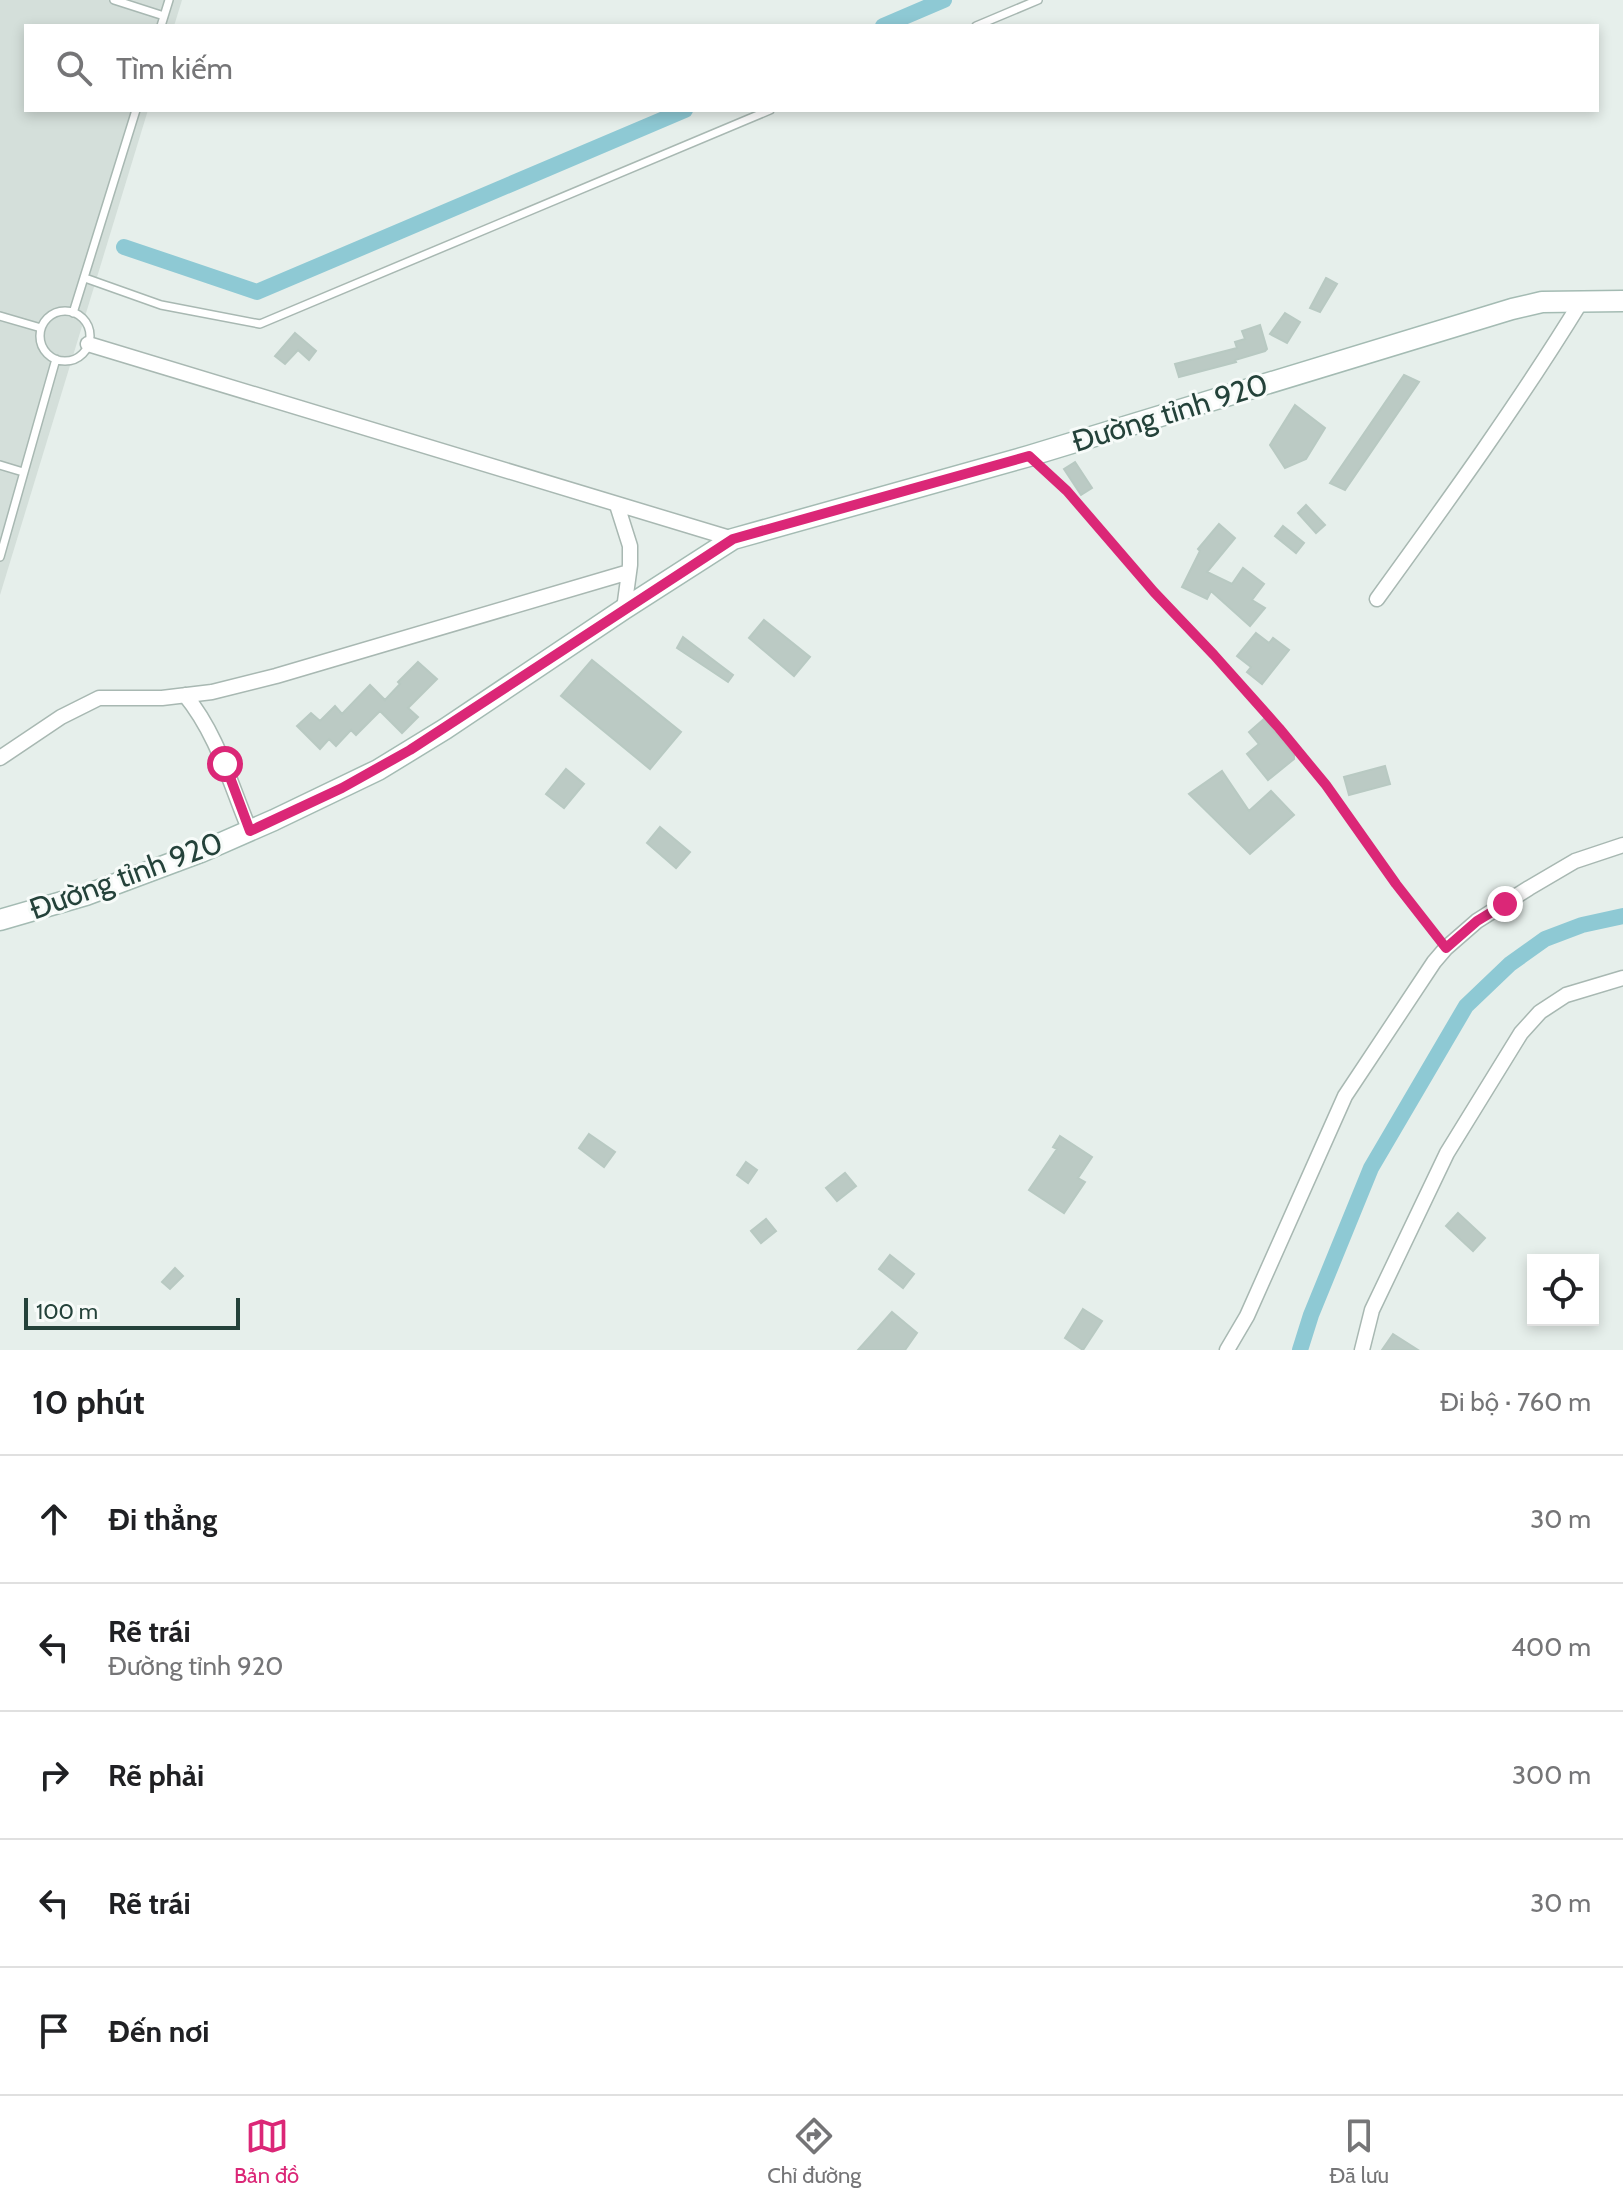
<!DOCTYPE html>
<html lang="vi">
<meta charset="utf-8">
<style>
:root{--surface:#fff;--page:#f6f6f6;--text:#202124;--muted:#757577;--line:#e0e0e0;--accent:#db2777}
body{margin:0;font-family:Cabin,sans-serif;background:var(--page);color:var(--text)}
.controls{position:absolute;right:24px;bottom:24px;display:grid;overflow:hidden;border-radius:0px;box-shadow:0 4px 12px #0003}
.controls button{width:72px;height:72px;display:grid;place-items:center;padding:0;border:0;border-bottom:2px solid var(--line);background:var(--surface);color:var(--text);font:40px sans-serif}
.scale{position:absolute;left:24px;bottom:20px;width:216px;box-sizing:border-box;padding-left:8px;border:4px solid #24423a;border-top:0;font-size:22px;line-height:28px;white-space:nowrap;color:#24423a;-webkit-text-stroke:6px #f7fbf9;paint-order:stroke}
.stop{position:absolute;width:24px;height:24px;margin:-18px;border:6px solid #db2777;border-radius:50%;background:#fff}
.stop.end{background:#db2777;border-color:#fff;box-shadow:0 2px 8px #0008}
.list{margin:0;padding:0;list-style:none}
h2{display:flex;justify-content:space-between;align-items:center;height:104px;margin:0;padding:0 32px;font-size:34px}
h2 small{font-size:26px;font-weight:400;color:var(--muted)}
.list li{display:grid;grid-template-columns:52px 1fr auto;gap:24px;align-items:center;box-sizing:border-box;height:128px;padding:0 32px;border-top:2px solid var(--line)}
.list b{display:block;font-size:30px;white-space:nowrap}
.list p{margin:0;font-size:26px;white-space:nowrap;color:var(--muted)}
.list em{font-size:26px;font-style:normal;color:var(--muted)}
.icon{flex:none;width:44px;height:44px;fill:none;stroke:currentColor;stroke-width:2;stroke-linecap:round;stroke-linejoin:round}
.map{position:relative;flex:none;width:1623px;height:1350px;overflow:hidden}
.search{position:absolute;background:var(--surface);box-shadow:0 4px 12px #0003;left:24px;right:24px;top:24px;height:88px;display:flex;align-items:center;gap:20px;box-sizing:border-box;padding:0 28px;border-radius:0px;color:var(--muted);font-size:30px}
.sheet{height:744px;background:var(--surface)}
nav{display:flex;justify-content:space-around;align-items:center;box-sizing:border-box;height:112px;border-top:2px solid var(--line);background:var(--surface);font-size:22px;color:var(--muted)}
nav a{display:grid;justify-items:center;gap:4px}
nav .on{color:var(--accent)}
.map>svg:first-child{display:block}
.built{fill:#d4dfda}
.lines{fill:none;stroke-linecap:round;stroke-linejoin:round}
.canal{stroke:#8ec9d4;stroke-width:16}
.building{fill:#bbcac4;stroke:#b8c9c2;stroke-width:2}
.lane-casing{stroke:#a8b8b2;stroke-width:10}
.street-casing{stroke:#a8b8b2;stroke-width:17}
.secondary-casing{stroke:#a4bbb3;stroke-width:23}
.path{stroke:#86b3a5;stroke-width:3;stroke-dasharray:4 6;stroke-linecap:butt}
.lane{stroke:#fff;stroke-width:7}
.street{stroke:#fff;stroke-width:14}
.secondary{stroke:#fff;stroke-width:20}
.route{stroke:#db2777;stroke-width:10}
.labels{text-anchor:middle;stroke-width:6;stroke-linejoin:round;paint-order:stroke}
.street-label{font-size:30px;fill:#24423a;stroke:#f7fbf9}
</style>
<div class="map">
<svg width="1623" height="1350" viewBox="0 0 1623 1350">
<rect width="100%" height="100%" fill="#e6efeb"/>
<path class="built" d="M0,0H182L174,26H26V110H148L0,595Z"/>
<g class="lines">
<path class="canal" d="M883,26L944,0
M124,247L257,292L685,110
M1300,1350L1311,1315L1371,1168L1466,1006L1510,964L1545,939L1582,925L1623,916"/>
</g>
<path class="building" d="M1326,278L1337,284L1320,312L1310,308Z
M1285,313L1300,322L1287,343L1270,334Z
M1260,325L1267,349L1265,351L1235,360L1236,362L1179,377L1175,364L1237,348L1235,342L1245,339L1242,331Z
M295,333L316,351L309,360L298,350L285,364L275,356Z
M1404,375L1419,382L1345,490L1330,483Z
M1295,405L1325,428L1306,459L1285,468L1270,445Z
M1075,462L1092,488L1081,495L1064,469Z
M1306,505L1325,525L1316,533L1298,513Z
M1219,524L1235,538L1207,572L1232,584L1243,568L1264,584L1252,600L1265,608L1250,626L1211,591L1207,599L1182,587L1200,551L1198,549Z
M1283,526L1304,543L1296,553L1275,536Z
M764,620L810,657L794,676L749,638Z
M1256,633L1269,643L1273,638L1289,650L1262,684L1247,672L1251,667L1237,656Z
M683,637L733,675L728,682L677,648Z
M592,660L681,732L650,769L561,696Z
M418,662L437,679L408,708L418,717L402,733L380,711L356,735L351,730L336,746L329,739L320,749L297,726L311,713L320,721L335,706L342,714L370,685L385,700L400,684L398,682Z
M1264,719L1294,755V759L1268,780L1247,754L1259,744L1249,732Z
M1385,766L1390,784L1349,795L1344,777Z
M566,769L584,784L564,808L546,794Z
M1222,771L1249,811L1271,791L1294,815L1250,854L1189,794Z
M660,827L690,852L676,868L647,843Z
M589,1134L615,1152L604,1167L579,1148Z
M1060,1136L1092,1157L1078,1178L1085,1182L1064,1213L1029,1190L1057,1149L1053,1147Z
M746,1162L757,1170L748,1183L737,1175Z
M845,1173L856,1186L837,1201L826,1188Z
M1458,1213L1485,1238L1473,1251L1446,1226Z
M766,1219L776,1231L761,1243L751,1231Z
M890,1255L914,1274L903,1288L879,1269Z
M175,1268L183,1276L170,1289L162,1282Z
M1083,1309L1102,1321L1083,1350L1065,1338Z
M892,1312L917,1333L905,1350H858Z
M1393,1334L1418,1350H1382Z"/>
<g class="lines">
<defs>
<path id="lane" d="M114,0L164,16
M161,26L169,0
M976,26L1038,0
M85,278L161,305L260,324L770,110
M40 336a25 25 0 1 1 50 0a25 25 0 1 1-50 0Z
M73,313L136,110
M0,316L41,328
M0,465L23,472
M0,557L56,359"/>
<path id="street" d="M88,344L733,539
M617,505L630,546V565L624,609
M1377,599C1448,501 1519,403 1582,300
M185,695C218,735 230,784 250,831
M0,758L61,717L99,698H162L212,692L276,676L629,572
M1227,1350L1247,1316L1345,1096L1434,962L1446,948L1477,921L1529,888L1575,861L1623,845
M1362,1350L1372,1310L1447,1153L1521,1033L1540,1012L1566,995L1623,978"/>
<path id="secondary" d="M0,920L86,895L201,852L274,820L378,770L445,729L624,609L733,539L1029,456L1512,309L1542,302L1623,301"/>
</defs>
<use href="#lane" class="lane-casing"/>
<use href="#street" class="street-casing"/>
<use href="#secondary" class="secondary-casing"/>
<path class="path" d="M1042,468C1082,506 1115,549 1152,590C1210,655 1275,716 1327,786C1365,836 1399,889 1439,938"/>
<use href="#lane" class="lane"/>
<use href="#street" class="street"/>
<use href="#secondary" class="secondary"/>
</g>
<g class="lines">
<path class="route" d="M225,764L250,831L342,788L410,750L733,539L1029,456L1067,491L1154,592L1214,655L1279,728L1326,785L1396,884L1446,948L1477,921L1505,904"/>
</g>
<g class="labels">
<g class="street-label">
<text transform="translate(1170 413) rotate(-17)" y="10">Đường tỉnh 920</text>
<text transform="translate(126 876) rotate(-20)" y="10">Đường tỉnh 920</text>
</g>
</g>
</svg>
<div class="controls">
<button><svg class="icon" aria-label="locate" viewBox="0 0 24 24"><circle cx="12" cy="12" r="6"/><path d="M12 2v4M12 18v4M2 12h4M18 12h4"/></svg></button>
</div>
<div class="scale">100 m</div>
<div class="stop" style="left:225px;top:764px"></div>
<div class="stop end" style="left:1505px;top:904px"></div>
<div class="search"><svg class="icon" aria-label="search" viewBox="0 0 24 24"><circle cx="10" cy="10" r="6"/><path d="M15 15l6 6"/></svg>Tìm kiếm</div>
</div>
<section class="sheet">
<h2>10 phút<small>Đi bộ · 760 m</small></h2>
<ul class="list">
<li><svg class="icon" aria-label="ahead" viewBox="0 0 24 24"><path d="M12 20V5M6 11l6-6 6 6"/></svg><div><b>Đi thẳng</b></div><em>30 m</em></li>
<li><svg class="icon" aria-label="left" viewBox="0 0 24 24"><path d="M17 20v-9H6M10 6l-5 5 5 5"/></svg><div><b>Rẽ trái</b><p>Đường tỉnh 920</p></div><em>400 m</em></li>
<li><svg class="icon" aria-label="right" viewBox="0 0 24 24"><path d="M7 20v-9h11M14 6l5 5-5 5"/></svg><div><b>Rẽ phải</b></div><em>300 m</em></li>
<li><svg class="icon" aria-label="left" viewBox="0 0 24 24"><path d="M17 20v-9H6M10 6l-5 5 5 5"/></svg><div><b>Rẽ trái</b></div><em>30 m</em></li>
<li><svg class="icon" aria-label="arrive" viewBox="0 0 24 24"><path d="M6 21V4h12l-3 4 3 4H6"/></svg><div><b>Đến nơi</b></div></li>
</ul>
</section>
<nav>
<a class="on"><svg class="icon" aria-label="map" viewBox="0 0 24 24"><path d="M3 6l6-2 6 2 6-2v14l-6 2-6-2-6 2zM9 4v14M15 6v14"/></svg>Bản đồ</a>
<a><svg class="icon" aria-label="directions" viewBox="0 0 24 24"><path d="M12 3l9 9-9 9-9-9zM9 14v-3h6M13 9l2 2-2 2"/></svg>Chỉ đường</a>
<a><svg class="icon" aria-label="saved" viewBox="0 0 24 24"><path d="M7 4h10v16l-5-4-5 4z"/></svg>Đã lưu</a>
</nav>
